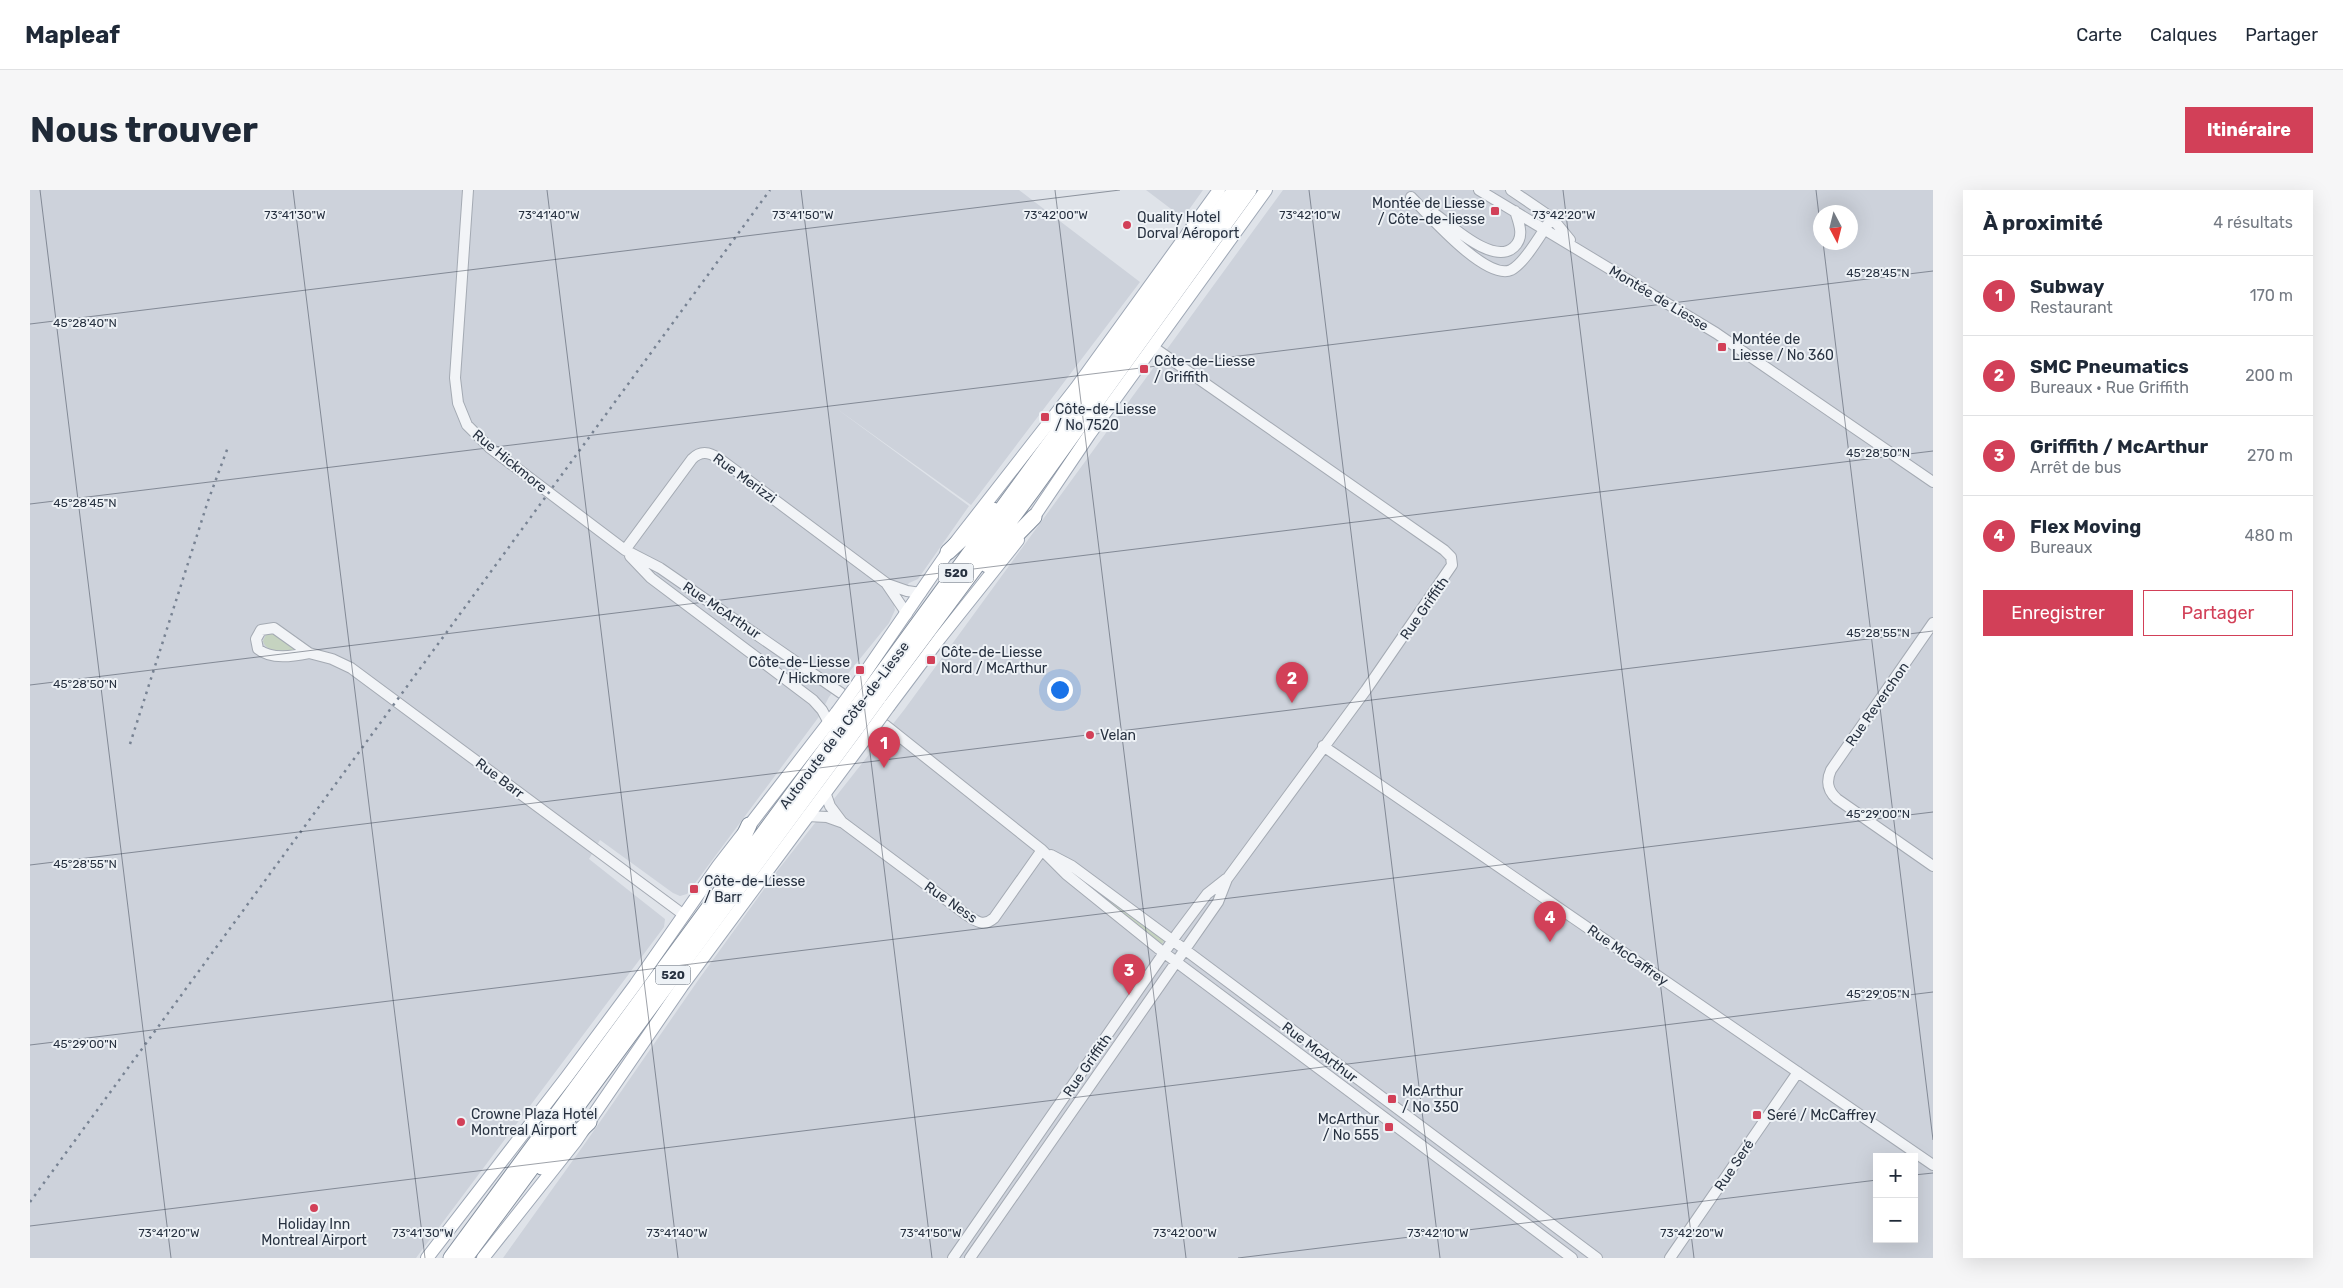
<!DOCTYPE html>
<html lang="fr">
<meta charset="utf-8">
<style>
:root{--surface:#fff;--page:#f6f6f7;--text:#1f2937;--muted:#747a83;--line:#e0e1e3;--accent:#d24058}
body{margin:0;font-family:Rubik,sans-serif;background:var(--page);color:var(--text)}
.controls{position:absolute;right:15px;bottom:15px;display:grid;overflow:hidden;border-radius:0px;box-shadow:0 5px 20px #0002}
.controls button{width:45px;height:45px;display:grid;place-items:center;padding:0;border:0;border-bottom:1px solid var(--line);background:var(--surface);color:var(--text);font:25px sans-serif}
.compass{position:absolute;left:1783px;top:15px;width:45px;height:45px;border-radius:50%;background:var(--surface);box-shadow:0 5px 20px #0002;rotate:173deg}
.you{position:absolute;left:1029px;top:499px;width:18px;height:18px;margin:-12px;border:4px solid #fff;border-radius:50%;background:#1a73e8;box-shadow:0 0 0 8px #1a73e833}
.badge{display:grid;place-items:center;width:32px;height:32px;border-radius:50%;background:var(--accent);color:#fff;font-size:16px;font-weight:700}
.pin{position:absolute;translate:-50% -41px;filter:drop-shadow(0 1px 2px #0008)}
.pin::after{content:'';position:absolute;top:26px;width:18px;height:15px;background:inherit;clip-path:polygon(0 0,100% 0,50% 100%)}
.list{margin:0;padding:0;list-style:none}
h2{display:flex;justify-content:space-between;align-items:center;height:65px;margin:0;padding:0 20px;font-size:21px}
h2 small{font-size:16px;font-weight:400;color:var(--muted)}
.list li{display:grid;grid-template-columns:32px 1fr auto;gap:15px;align-items:center;box-sizing:border-box;height:80px;padding:0 20px;border-top:1px solid var(--line)}
.list b{display:block;font-size:19px;white-space:nowrap}
.list p{margin:0;font-size:16px;white-space:nowrap;color:var(--muted)}
.list em{font-size:16px;font-style:normal;color:var(--muted)}
.actions{display:flex;gap:10px;padding:15px 20px}
.actions a{flex:1;padding:11px 0;border:1px solid var(--accent);border-radius:0px;text-align:center;font-size:18px;color:var(--accent)}
.actions .main{background:var(--accent);color:#fff}
.map{position:relative;flex:none;width:1903px;height:1068px;overflow:hidden;border-radius:0px}
header{display:flex;align-items:center;gap:30px;box-sizing:border-box;height:70px;padding:0 25px;background:var(--surface);border-bottom:1px solid var(--line)}
header strong{font-size:24px}
nav{display:flex;gap:28px;margin-inline-start:auto;font-size:18px}
.intro{display:flex;align-items:center;justify-content:space-between;box-sizing:border-box;height:120px;padding:0 30px}
h1{margin:0;font-size:35px}
.button{padding:12px 22px;border-radius:0px;background:var(--accent);color:#fff;font-size:18px;font-weight:700}
main{display:flex;gap:30px;padding:0 30px}
aside{flex:1;background:var(--surface);border-radius:0px;box-shadow:0 5px 20px #0002}
.map>svg:first-child{display:block}
.built{fill:#cdd2db;fill-rule:evenodd}
.green{fill:#c5d3c0}
.lines{fill:none;stroke-linecap:round;stroke-linejoin:round}
.minor-casing{stroke:#a4aab3;stroke-width:12}
.major-casing{stroke:#9ea7b5;stroke-width:14}
.highway-casing{stroke:#8691a0;stroke-width:17}
.minor{stroke:#f2f4f7;stroke-width:10}
.major{stroke:#fff;stroke-width:12}
.highway{stroke:#fff;stroke-width:15}
.rail{stroke:#788393;stroke-width:2.5;stroke-dasharray:2.5 5;stroke-linecap:butt}
.major-bridge-casing{stroke:#9ea7b5;stroke-width:14;stroke-linecap:butt}
.highway-bridge-casing{stroke:#8691a0;stroke-width:17;stroke-linecap:butt}
.major-bridge{stroke:#fff;stroke-width:12}
.highway-bridge{stroke:#fff;stroke-width:15}
.ticks{fill:none;stroke:#273140;stroke-width:1;stroke-opacity:0.45}
.poi-dot{fill:#d24058;stroke:#eef2f6;stroke-width:2}
.labels{text-anchor:middle;stroke-width:4;stroke-linejoin:round;paint-order:stroke}
.shield{fill:#eef2f6;stroke:#636b77;stroke-width:1}
.shield-label{font-size:12px;font-weight:bold;fill:#273140}
.poi-label{font-size:14px;fill:#273140;stroke:#eef2f6;text-anchor:start}
.street-label{font-size:14px;fill:#273140;stroke:#eef2f6}
.ticks-label{font-size:12px;text-anchor:middle;fill:#273140;stroke:#eef2f6;stroke-width:4;stroke-linejoin:round;paint-order:stroke}
</style>
<header>
<strong>Mapleaf</strong>
<nav><a>Carte</a><a>Calques</a><a>Partager</a></nav>
</header>
<div class="intro"><h1>Nous trouver</h1><a class="button">Itinéraire</a></div>
<main>
<div class="map">
<svg width="1903" height="1068" viewBox="0 0 1903 1068">
<rect width="100%" height="100%" fill="#dfe3e9"/>
<path class="built" d="M0,0H989L1110,92L941,315L803,216L939,316L888,389L879,393L864,415L865,420L859,433L799,507L788,528L657,704L650,706L643,703L570,650L559,669L635,729L634,737L386,1068H0Z
M1116,0H1173L1153,28Z
M1253,0H1903V1068H473L556,952L669,789L748,680L874,520ZM1790,22H1820V52H1790ZM1847,967H1884V1049H1847Z"/>
<path class="green" d="M237,443L244,444L265,458L264,461C253,460 236,463 233,451Z
M1073,705L1134,750L1133,753L1129,754L1071,707Z"/>
<g class="lines">
<defs>
<path id="minor" d="M438,0L425,188L428,213L437,235L460,258L595,360L630,378L811,503
M1449,0L1686,143L1903,292
M1481,0L1522,28L1540,50
M1381,7C1398,24 1456,91 1481,80C1495,73 1512,42 1522,28
M1405,24C1422,36 1464,76 1484,57C1495,47 1489,33 1485,21
M595,360L662,269C673,258 683,264 694,272L856,393L877,424
M600,366L621,388L783,510L792,520L799,533
M857,394L877,401L891,403
M1903,433L1801,580C1796,591 1797,600 1807,609L1903,676
M279,463C264,466 241,470 228,459L226,449L231,440L244,438L279,463L302,469L321,478L654,725
M855,535L1012,660L1036,684L1129,759L1542,1068
M1293,556L1903,975
M795,602L800,616L812,632L934,723C944,730 953,738 964,728L1012,660
M777,626L797,627L811,632
M1021,665L1042,676L1138,747L1567,1068
M923,1068L1147,744L1177,704L1196,689
M940,1068L1188,712L1197,689L1336,500L1422,375L1421,367L1414,360L1123,157
M1640,1068L1768,882"/>
<path id="major" d="M999,334L1059,245L1236,0
M828,493L918,362L1046,198L1189,0
M859,516L910,448L988,350
M397,1068L536,888L605,795L688,676L807,522
M453,1068L545,952L652,796L838,545"/>
<path id="highway" d="M918,362L963,320
M957,375L1004,327
M839,501L1205,0
M848,508L1002,301L1219,0
M697,683L719,635
M512,977L559,932
M421,1068L817,530
M435,1068L827,537"/>
</defs>
<use href="#minor" class="minor-casing"/>
<use href="#major" class="major-casing"/>
<use href="#highway" class="highway-casing"/>
<use href="#minor" class="minor"/>
<use href="#major" class="major"/>
<use href="#highway" class="highway"/>
<path class="rail" d="M100,554L178,311L198,257
M0,1012L740,0"/>
<defs>
<path id="major-bridge" d="M807,522L828,493
M838,545L859,516"/>
<path id="highway-bridge" d="M817,530L839,501
M827,537L848,508"/>
</defs>
<use href="#major-bridge" class="major-bridge-casing"/>
<use href="#highway-bridge" class="highway-bridge-casing"/>
<use href="#major-bridge" class="major-bridge"/>
<use href="#highway-bridge" class="highway-bridge"/>
</g>
<path class="ticks" d="M10,0L141,1068M263,0L395,1068M517,0L648,1068M771,0L902,1068M1025,0L1156,1068M1279,0L1410,1068M1533,0L1664,1068M1786,0L1790,34M1793,52L1903,950M0,134L1090,0M0,314L1903,81M0,495L1903,261M0,675L1903,441M0,855L1903,622M1884,985L1903,983M0,1036L1903,802M1208,1068L1847,990"/>
<g class="poi-dot">
<rect x="1460" y="16" width="10" height="10" rx="2.5"/>
<circle cx="1097" cy="35" r="5"/>
<rect x="1687" y="152" width="10" height="10" rx="2.5"/>
<rect x="1109" y="174" width="10" height="10" rx="2.5"/>
<rect x="1010" y="222" width="10" height="10" rx="2.5"/>
<rect x="896" y="465" width="10" height="10" rx="2.5"/>
<rect x="825" y="475" width="10" height="10" rx="2.5"/>
<circle cx="1060" cy="545" r="5"/>
<rect x="659" y="694" width="10" height="10" rx="2.5"/>
<rect x="1357" y="904" width="10" height="10" rx="2.5"/>
<rect x="1722" y="920" width="10" height="10" rx="2.5"/>
<circle cx="431" cy="932" r="5"/>
<rect x="1354" y="932" width="10" height="10" rx="2.5"/>
<circle cx="284" cy="1018" r="5"/>
</g>
<g class="labels">
<g class="shield">
<rect x="908.5" y="373.5" width="35" height="19" rx="4"/>
<rect x="625.5" y="775.5" width="35" height="19" rx="4"/>
</g>
<g class="shield-label">
<text x="926" y="387">520</text>
<text x="643" y="789">520</text>
</g>
<g class="poi-label">
<text x="1455" y="18" text-anchor="end">Montée de Liesse<tspan x="1455" dy="16">/ Côte-de-liesse</tspan></text>
<text x="1107" y="32">Quality Hotel<tspan x="1107" dy="16">Dorval Aéroport</tspan></text>
<text x="1702" y="154">Montée de<tspan x="1702" dy="16">Liesse / No 360</tspan></text>
<text x="1124" y="176">Côte-de-Liesse<tspan x="1124" dy="16">/ Griffith</tspan></text>
<text x="1025" y="224">Côte-de-Liesse<tspan x="1025" dy="16">/ No 7520</tspan></text>
<text x="911" y="467">Côte-de-Liesse<tspan x="911" dy="16">Nord / McArthur</tspan></text>
<text x="820" y="477" text-anchor="end">Côte-de-Liesse<tspan x="820" dy="16">/ Hickmore</tspan></text>
<text x="1070" y="550">Velan</text>
<text x="674" y="696">Côte-de-Liesse<tspan x="674" dy="16">/ Barr</tspan></text>
<text x="1372" y="906">McArthur<tspan x="1372" dy="16">/ No 350</tspan></text>
<text x="441" y="929">Crowne Plaza Hotel<tspan x="441" dy="16">Montreal Airport</tspan></text>
<text x="1737" y="930">Seré / McCaffrey</text>
<text x="1349" y="934" text-anchor="end">McArthur<tspan x="1349" dy="16">/ No 555</tspan></text>
<text x="284" y="1039" text-anchor="middle">Holiday Inn<tspan x="284" dy="16">Montreal Airport</tspan></text>
</g>
<g class="street-label">
<text transform="translate(1629 108) rotate(31)" y="5">Montée de Liesse</text>
<text transform="translate(480 271) rotate(39)" y="5">Rue Hickmore</text>
<text transform="translate(715 288) rotate(36)" y="5">Rue Merizzi</text>
<text transform="translate(1394 418) rotate(-55)" y="5">Rue Griffith</text>
<text transform="translate(692 420) rotate(34)" y="5">Rue McArthur</text>
<text transform="translate(1847 514) rotate(-55)" y="5">Rue Reverchon</text>
<text transform="translate(814 535) rotate(-53)" y="5">Autoroute de la Côte-de-Liesse</text>
<text transform="translate(470 588) rotate(37)" y="5">Rue Barr</text>
<text transform="translate(921 712) rotate(35)" y="5">Rue Ness</text>
<text transform="translate(1598 765) rotate(35)" y="5">Rue McCaffrey</text>
<text transform="translate(1290 862) rotate(37)" y="5">Rue McArthur</text>
<text transform="translate(1057 875) rotate(-55)" y="5">Rue Griffith</text>
<text transform="translate(1704 975) rotate(-56)" y="5">Rue Seré</text>
</g>
</g>
<g class="ticks-label">
<text x="265" y="29">73°41'30"W</text>
<text x="519" y="29">73°41'40"W</text>
<text x="773" y="29">73°41'50"W</text>
<text x="1026" y="29">73°42'00"W</text>
<text x="1280" y="29">73°42'10"W</text>
<text x="1534" y="29">73°42'20"W</text>
<text x="1848" y="87">45°28'45"N</text>
<text x="55" y="137">45°28'40"N</text>
<text x="1848" y="267">45°28'50"N</text>
<text x="55" y="317">45°28'45"N</text>
<text x="1848" y="447">45°28'55"N</text>
<text x="55" y="498">45°28'50"N</text>
<text x="1848" y="628">45°29'00"N</text>
<text x="55" y="678">45°28'55"N</text>
<text x="1848" y="808">45°29'05"N</text>
<text x="55" y="858">45°29'00"N</text>
<text x="139" y="1047">73°41'20"W</text>
<text x="393" y="1047">73°41'30"W</text>
<text x="647" y="1047">73°41'40"W</text>
<text x="901" y="1047">73°41'50"W</text>
<text x="1155" y="1047">73°42'00"W</text>
<text x="1408" y="1047">73°42'10"W</text>
<text x="1662" y="1047">73°42'20"W</text>
</g>
</svg>
<div class="controls">
<button>+</button>
<button>−</button>
</div>
<svg class="compass" viewBox="-18 -18 36 36"><path d="M0-13l5 13h-10z" fill="#e53935"/><path d="M0 13l5-13h-10z" fill="#747a83"/></svg>
<div class="you"></div>
<div class="pin badge" style="left:854px;top:578px">1</div>
<div class="pin badge" style="left:1262px;top:513px">2</div>
<div class="pin badge" style="left:1099px;top:805px">3</div>
<div class="pin badge" style="left:1520px;top:752px">4</div>
</div>
<aside>
<h2>À proximité<small>4 résultats</small></h2>
<ul class="list">
<li><span class="badge">1</span><div><b>Subway</b><p>Restaurant</p></div><em>170 m</em></li>
<li><span class="badge">2</span><div><b>SMC Pneumatics</b><p>Bureaux · Rue Griffith</p></div><em>200 m</em></li>
<li><span class="badge">3</span><div><b>Griffith / McArthur</b><p>Arrêt de bus</p></div><em>270 m</em></li>
<li><span class="badge">4</span><div><b>Flex Moving</b><p>Bureaux</p></div><em>480 m</em></li>
</ul>
<div class="actions"><a class="main">Enregistrer</a><a>Partager</a></div>
</aside>
</main>
